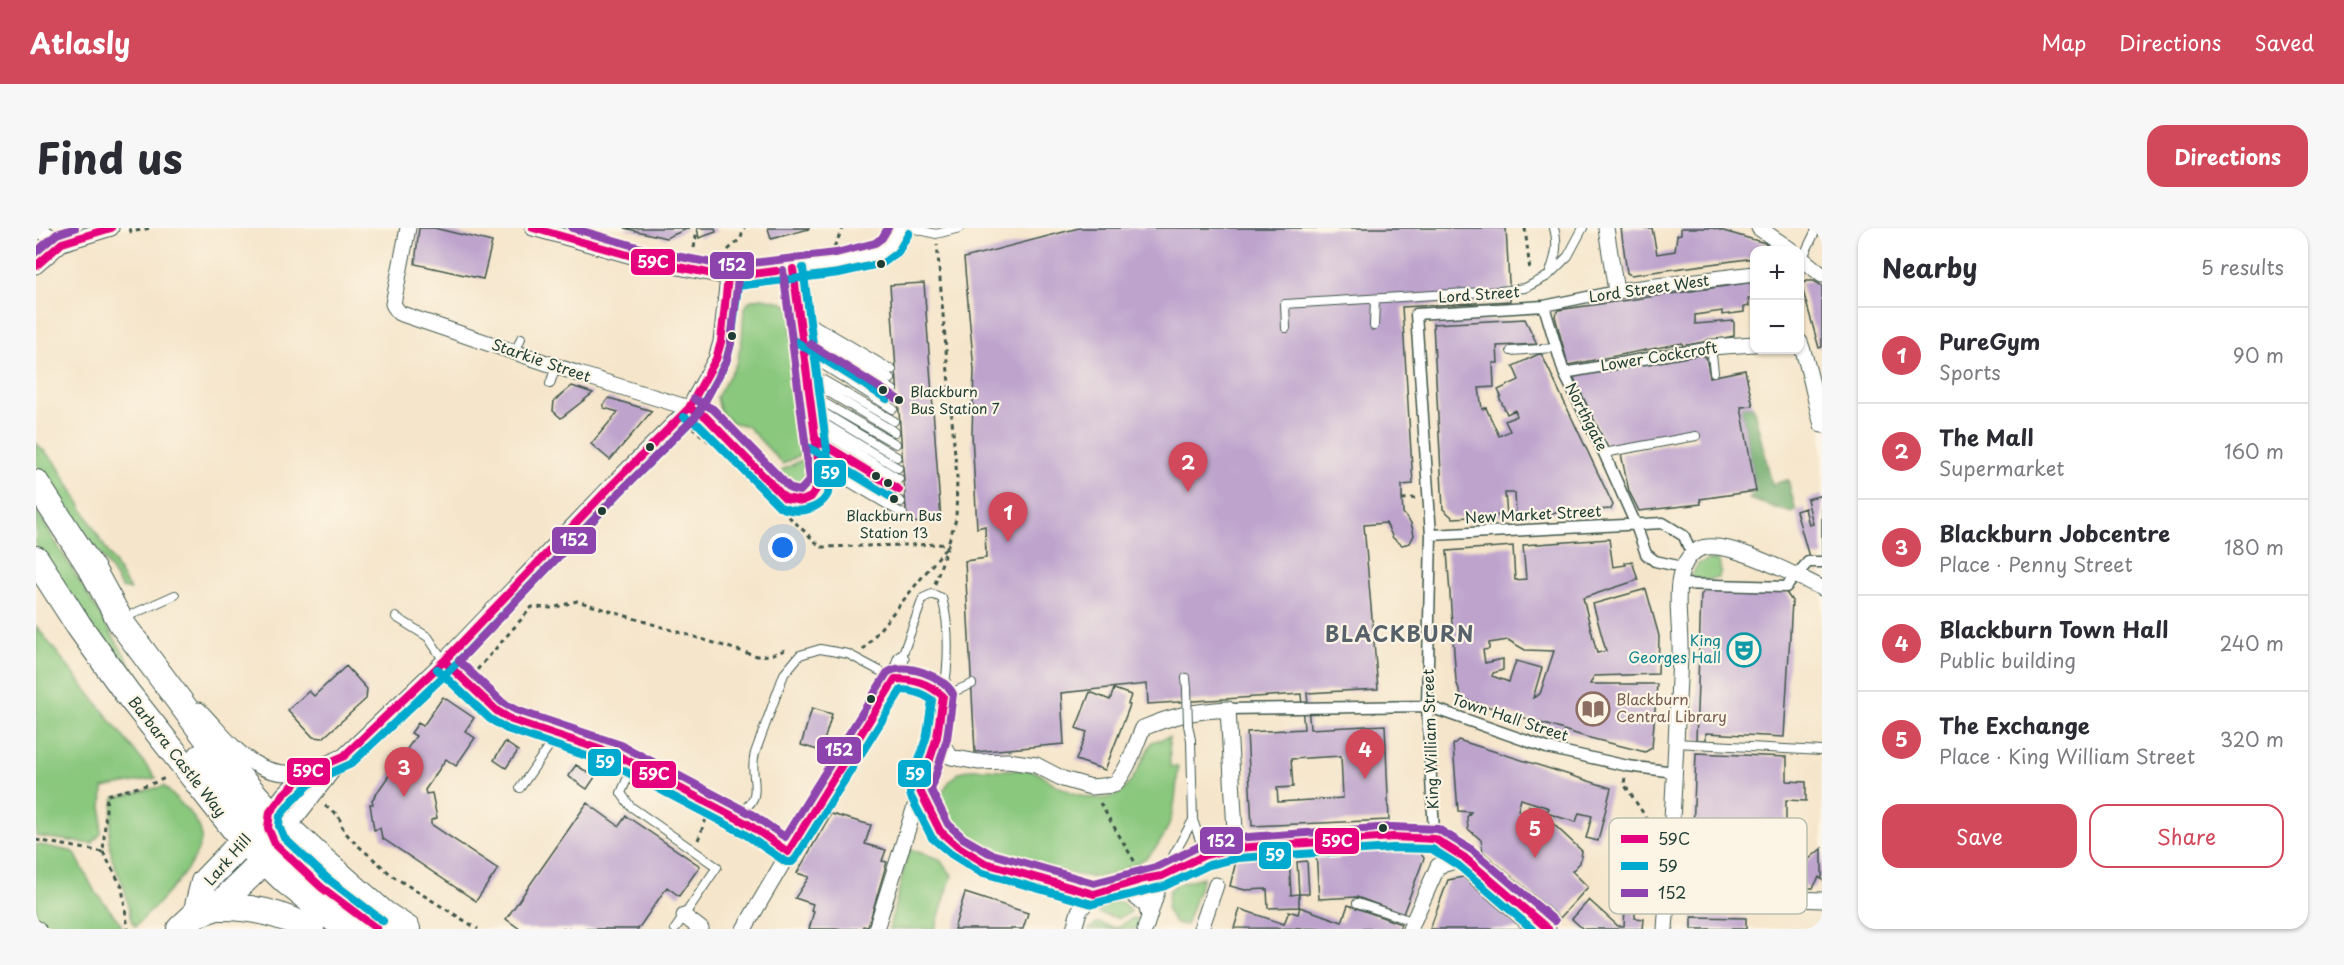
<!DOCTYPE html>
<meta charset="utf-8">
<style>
:root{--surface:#fff;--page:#f7f7f7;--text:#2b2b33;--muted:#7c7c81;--line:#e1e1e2;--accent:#d1495b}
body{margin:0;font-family:"Playpen Sans",sans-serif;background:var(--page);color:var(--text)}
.controls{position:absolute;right:18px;top:18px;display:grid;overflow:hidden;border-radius:12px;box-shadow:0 2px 4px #0004}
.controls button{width:54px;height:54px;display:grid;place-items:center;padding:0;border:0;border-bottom:2px solid var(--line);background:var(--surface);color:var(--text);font:30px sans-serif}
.you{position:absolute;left:747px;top:320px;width:21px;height:21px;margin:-15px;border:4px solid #fff;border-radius:50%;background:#1a73e8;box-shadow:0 0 0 9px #1a73e833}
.badge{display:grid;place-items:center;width:39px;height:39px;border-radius:50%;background:var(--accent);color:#fff;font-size:20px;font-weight:700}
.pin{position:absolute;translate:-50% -50px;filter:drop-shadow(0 2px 3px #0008)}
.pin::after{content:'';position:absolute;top:32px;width:21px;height:18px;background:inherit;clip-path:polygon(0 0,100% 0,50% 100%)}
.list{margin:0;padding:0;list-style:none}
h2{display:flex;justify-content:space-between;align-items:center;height:78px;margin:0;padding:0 24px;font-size:26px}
h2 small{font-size:20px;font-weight:400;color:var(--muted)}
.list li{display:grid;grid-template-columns:39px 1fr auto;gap:18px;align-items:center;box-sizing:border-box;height:96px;padding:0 24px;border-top:2px solid var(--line)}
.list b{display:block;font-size:22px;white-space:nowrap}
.list p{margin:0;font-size:20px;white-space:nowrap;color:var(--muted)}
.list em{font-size:20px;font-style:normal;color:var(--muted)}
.actions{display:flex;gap:12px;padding:18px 24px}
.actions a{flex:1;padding:14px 0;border:2px solid var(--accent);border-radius:18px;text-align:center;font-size:21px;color:var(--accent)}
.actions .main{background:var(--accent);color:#fff}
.map{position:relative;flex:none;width:1786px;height:701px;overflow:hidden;border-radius:18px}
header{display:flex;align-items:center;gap:36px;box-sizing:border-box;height:84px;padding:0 30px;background:var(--accent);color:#fff}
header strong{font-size:28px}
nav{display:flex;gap:33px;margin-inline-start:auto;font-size:21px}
.intro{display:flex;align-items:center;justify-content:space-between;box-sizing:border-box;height:144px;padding:0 36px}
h1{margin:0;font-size:42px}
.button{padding:15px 27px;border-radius:18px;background:var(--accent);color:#fff;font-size:21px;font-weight:700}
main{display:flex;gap:36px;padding:0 36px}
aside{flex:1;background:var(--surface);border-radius:18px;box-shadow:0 2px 4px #0004}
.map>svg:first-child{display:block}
.green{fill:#8ac87e;stroke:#548259;stroke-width:1.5}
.forest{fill:#6fac6d;stroke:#477450;stroke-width:1.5}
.building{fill:#bea4cd;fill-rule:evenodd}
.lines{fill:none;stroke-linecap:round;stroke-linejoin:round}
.service-casing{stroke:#3f564a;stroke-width:10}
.pedestrian-casing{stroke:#3f564a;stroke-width:13}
.minor-casing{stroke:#3f564a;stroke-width:17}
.trunk-casing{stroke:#3f564a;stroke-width:28}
.path{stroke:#3f564a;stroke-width:3;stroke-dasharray:4.5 4.5;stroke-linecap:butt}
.service{stroke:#fff;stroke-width:8}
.pedestrian{stroke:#fff;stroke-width:10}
.minor{stroke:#fff;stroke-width:15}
.trunk{stroke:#fff;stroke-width:26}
.service-bridge-casing{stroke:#3f564a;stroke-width:10;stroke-linecap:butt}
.service-bridge{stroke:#fff;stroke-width:8}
.bus-1-casing{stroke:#fcf5e5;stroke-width:12}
.bus-2-casing{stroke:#fcf5e5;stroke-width:12}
.bus-3-casing{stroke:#fcf5e5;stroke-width:12}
.bus-1{stroke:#e5007d;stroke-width:8}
.bus-2{stroke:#00a9ce;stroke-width:8}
.bus-3{stroke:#8e44ad;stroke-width:8}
.bus-dot{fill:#1f3d34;stroke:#fcf5e5;stroke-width:2}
.labels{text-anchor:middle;stroke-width:4.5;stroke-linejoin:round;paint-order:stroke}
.bus-label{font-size:14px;fill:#1f3d34;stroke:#fcf5e5;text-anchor:start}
.street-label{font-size:15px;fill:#1f3d34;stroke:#fcf5e5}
.culture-label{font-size:15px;fill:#0d838f;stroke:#fcf5e5;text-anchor:end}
.education-label{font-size:15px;fill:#785e54;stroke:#fcf5e5;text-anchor:start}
.district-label{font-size:21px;font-weight:bold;letter-spacing:1.5px;fill:#57616a;stroke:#fcf5e5}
.key{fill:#fcf5e5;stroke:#babeb0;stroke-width:1.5}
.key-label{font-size:16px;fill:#1f3d34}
.line-badge{stroke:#fcf5e5;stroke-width:2}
.badge-label{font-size:16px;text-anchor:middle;font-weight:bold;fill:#fff}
</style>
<header>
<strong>Atlasly</strong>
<nav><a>Map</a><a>Directions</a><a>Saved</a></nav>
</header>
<div class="intro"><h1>Find us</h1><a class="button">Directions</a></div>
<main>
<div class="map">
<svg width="1786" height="701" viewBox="0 0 1786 701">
<rect width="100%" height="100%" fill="#fcf5e5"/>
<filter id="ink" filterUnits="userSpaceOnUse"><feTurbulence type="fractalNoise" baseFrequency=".0167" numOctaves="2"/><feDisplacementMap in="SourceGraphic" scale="12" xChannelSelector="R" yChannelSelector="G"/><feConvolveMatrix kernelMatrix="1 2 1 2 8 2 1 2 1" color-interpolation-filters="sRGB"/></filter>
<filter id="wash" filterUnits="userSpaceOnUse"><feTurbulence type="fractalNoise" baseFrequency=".008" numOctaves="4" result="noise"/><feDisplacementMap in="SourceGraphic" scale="24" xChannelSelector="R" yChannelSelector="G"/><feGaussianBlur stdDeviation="1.35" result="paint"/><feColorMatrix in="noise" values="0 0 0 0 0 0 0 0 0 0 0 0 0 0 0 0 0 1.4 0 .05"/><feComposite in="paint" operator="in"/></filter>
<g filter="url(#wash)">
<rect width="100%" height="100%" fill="#f5e5ca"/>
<path class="green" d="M726,70C739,72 751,73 759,85L755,100L764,227L747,236L711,198L695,194L684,183L681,169L701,134L706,111L708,82L713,73Z
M0,215L20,235L94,362L86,360L68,331L8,254L0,236Z
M768,231L774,242L771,255C761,263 754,261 744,254L746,242Z
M0,282L91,431L118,479L112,481L0,319Z
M1672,332L1683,333L1685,344L1682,350L1670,352L1654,350L1662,336Z
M0,398L120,550L67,560L65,605L56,616L0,608Z
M1133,509L1134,539H1142C1140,572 1138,604 1112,628C1104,636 1072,648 1061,649C1035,650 942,620 923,602C913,593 908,583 902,572C919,538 929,540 965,542C975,542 987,541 997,543C1006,546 1015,555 1024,559C1042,568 1067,577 1085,564C1099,553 1107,529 1116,514Z
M128,558C139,571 158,585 164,601C175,627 116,681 99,699L95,692L88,659L76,631L73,611L78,570Z
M0,616L38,624L58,662L85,696V701H19L0,689Z
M873,621L903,631L916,647L899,701H853Z
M1167,649L1150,697L1139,695L1131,682L1133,663L1141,656Z
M1078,673L1086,675L1095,684L1083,690L1065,686L1060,682L1068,675Z
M1097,690L1102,691V701H1053L1062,695L1081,700Z"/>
<path class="forest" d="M1717,178L1736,256L1752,252L1760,283L1756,285L1713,271L1720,262L1705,179Z"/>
<g id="blocks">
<path class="building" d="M383,0H398L456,14L447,51L379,36Z
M588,0H653L630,10Z
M661,0H679L680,4L663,10Z
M732,0H773V1L735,11Z
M1043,0H1470L1474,73L1366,79L1377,256L1366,257V271L1367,285L1375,295L1378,307L1374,315L1366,317L1357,310L1350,295L1328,297L1342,461L1271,465L1274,501L1349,497L1353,592L1216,598L1211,504L1268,501L1265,466L1112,476L1111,456L1025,465L1028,516L939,524L929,333L950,330L949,298L941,300L936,206L938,142L928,30ZM1305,528L1307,570L1242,574L1241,560L1257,559L1255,531Z
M1585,0H1616L1621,26L1639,23L1641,7L1645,6V0H1677L1729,15L1733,19L1731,22H1718V30L1595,47L1591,45Z
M1771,53H1778L1786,58V119L1783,120L1765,56Z
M1718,54V69L1712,70L1713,78L1708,79V84L1686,87V83L1659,87V96L1698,93V108L1647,118L1646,115L1532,137L1519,88L1522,82Z
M888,55L905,293L871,295L854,57Z
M1489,91L1501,116L1461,118L1462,135H1457L1458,159L1443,160L1446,181L1450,180L1463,208L1474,203L1469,193L1481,188L1479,182L1471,186L1463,169L1465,168L1462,162L1483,152L1477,138L1505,125L1577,277L1575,281L1480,287L1479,265H1469L1471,287L1417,290L1407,281L1397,96Z
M1658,123L1670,129L1674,149L1709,142L1717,178L1705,179L1720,263L1664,271L1665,276L1603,283L1593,263L1585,226L1662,211L1660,204L1572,221L1536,146Z
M536,158L557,165L525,190L517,183L518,173Z
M573,170L616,183L574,232L555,216L582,184L568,180L567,177Z
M1786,267V329H1773L1760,283L1769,280L1773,297L1777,296L1771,271Z
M1573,311L1577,339L1590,337L1589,335L1596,333L1602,352L1547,370L1561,425L1570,423L1557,376L1610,361L1623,408L1622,446L1558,448L1554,456H1621L1616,520L1609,524L1550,509L1431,472L1425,467L1420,453L1411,323L1477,318L1479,352L1490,351L1487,317ZM1472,412L1489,422L1518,423L1504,466L1497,470L1506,440L1480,433L1473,454L1456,448L1457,445L1467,442V431L1449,435L1447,422L1453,421V415Z
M1670,361L1749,363L1756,373L1748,509L1670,505V512H1660L1665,367Z
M310,438L331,461L330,471L287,510L277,509L252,482L273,463L278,468Z
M1078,461L1095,467L1092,476L1094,477L1069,542L1040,532L1051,504L1040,500L1054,464L1074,472Z
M407,469L438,490L429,503L439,510L420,538L410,531L389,562L390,566L396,565L401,590L395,592V596L462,641L440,673L346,610L344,600L338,602L334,576H337L336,572L380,508L375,505L382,495L387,498Z
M776,480L796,486L785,523L765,517Z
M1422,512L1575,560L1562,613L1550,610L1556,588L1543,585L1540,594L1526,590L1511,585L1513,580L1485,571L1482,582L1490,590L1493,578L1510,582L1506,597L1514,593L1546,623L1544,635L1536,643L1552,659L1524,690L1447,624L1445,612L1432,601L1431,589L1435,584L1422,583L1417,517Z
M469,514L482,523L470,540L458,532Z
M1660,525L1751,529V553L1770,554V573L1750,572V626H1754L1755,636L1754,659L1655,655Z
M540,537L559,549L551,561L532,548Z
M551,575L583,598L590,588L664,638L643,668L631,659L602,701H484L470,691Z
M795,586L835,597L829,616L850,622L846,633L851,634L832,699L827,698L826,701H773L778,683L775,682L777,676L759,670L773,649L761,645Z
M1370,619L1383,623L1388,630L1367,686L1321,669L1283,671L1280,624Z
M1786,620V652L1783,649L1777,660H1770L1764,656V648L1769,641L1766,637Z
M1253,626L1255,667L1263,666V679L1232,680L1231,661L1209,662L1194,658L1201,629Z
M1271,633L1273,666H1263L1261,634Z
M1427,649L1444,664L1487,701H1394L1412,652Z
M929,665L992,685L987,701H918Z
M1553,672L1582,698H1588L1589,680L1599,682V690L1608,691L1607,701H1547L1536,691Z
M1312,677L1365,696L1363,701L1198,700L1204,681L1248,696L1253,683L1262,686L1264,679L1306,694Z
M1656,689L1710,690V701H1656Z"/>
</g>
</g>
<g filter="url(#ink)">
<use href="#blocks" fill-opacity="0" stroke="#3f564a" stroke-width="1.5"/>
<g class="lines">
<defs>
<path id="service" d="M875,0L900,6L924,0
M1766,31L1781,0
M1513,47C1519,31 1523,17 1518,0
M1512,48L1532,28L1547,0
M763,87L856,142
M764,96L855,151
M1338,98L1339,71
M1250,100L1249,76L1464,63
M765,104L857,162
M766,111L857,169
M1675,119L1678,144
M1475,123L1519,120
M479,125L485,110
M768,125L857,181
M770,142L858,193
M772,152L859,204
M514,156L520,138
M773,166L860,216
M775,177L861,229
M653,180L669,188L749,270C767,278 777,272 785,254L757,41
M776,188L862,240
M778,198L863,251
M779,211L863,262
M781,223L865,274
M1568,225L1660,208
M782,236L867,286
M360,389L392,409L408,433
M88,390L139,367
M865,431L887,370L896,366L906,370C914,398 913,439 907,468
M1150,450L1151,461
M907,468L936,456
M1152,497L1155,512L1157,592L1169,627
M1640,515L1786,523
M598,535L585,565L594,578L681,639L639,701
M484,560L520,508
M697,587C734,571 711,552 719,525L748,446L764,427L784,421L812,426L859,451
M1127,646L1157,592
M1321,675L1376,693"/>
<path id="pedestrian" d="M1508,78L1528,145L1568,225L1600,297L1610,326L1619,333L1637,337
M1528,145L1675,119
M1395,307L1627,295L1648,308L1652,318
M1643,356L1750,359L1772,334H1786
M1192,481L1391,478L1511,520L1592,538L1638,544
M1398,604L1391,478L1395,307L1380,86L1508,78L1580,63"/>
<path id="minor" d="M0,0L26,15
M372,0L357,76L363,85L543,146L653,180
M497,0L617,34L692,49L802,35L831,28L844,25L854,17L864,0
M1570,0L1580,63L1718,46
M1723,0L1755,22
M1764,29L1786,47
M0,38L26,15L75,0
M1764,114C1774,141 1778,169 1786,197
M1675,119L1718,116
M408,433L461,483L476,492L581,527L712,596L752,624
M163,482C197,517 217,553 271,544
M901,509L915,529L942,534L972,533L1000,537L1027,551L1055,559L1078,557C1093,541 1098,520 1107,500C1139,487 1158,483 1192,481L1200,620
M884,563L904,603L921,618L949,635L1058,666L1108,651L1126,648L1169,627L1200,620L1357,609L1399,611L1429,630L1512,701
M234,584L248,566L271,544L306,529
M252,600L308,528L408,433L574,259L653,180L680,131L685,114L692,49
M1085,658L1110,677L1113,688
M1632,667L1786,672
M648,688L665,701
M0,700L2,701
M708,701L801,543L859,451L865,431
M840,701L901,509L907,468C892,454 879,451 859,451
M1038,701L1043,683L1058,666
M1109,701L1126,648
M1165,701L1180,657
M1374,701L1402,638L1429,630
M1629,701C1636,610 1640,519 1644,428C1645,404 1640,379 1643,355C1645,341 1650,328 1663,321C1689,309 1760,348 1786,360"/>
<path id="trunk" d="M0,255L57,343L86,396L188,533L234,584L282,628L348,686L371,701
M0,331L43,398L91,465L208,613L251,654L311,701
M165,529L191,564L222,598L229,614L227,632
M232,596C233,628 316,682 341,701
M181,679C214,678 246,686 275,701
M160,686L168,654L220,600
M144,701L160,686L181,679L217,644L237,620"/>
</defs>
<use href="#service" class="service-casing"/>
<use href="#pedestrian" class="pedestrian-casing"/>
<use href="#minor" class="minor-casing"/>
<use href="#trunk" class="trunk-casing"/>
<path class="path" d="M94,0L95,4L115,0
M1489,0L1494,43
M798,19L807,0
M658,20L661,3
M692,22L705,10L708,0
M656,199L687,226
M1366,271L1379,270
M746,282L785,319L913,316
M899,356L920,291L921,250L901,16
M827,422L913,316
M441,442L496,379L517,380L541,373L721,428L735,427L752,421
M1589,550L1588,556L1619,603
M1064,575L1100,636
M289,578L302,587L308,603L318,614L358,649L442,701
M0,612L67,624L71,567L115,556L129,550
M662,612L670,591
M67,624L86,659L92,701"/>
<use href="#service" class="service"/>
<use href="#pedestrian" class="pedestrian"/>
<use href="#minor" class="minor"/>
<use href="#trunk" class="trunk"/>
<defs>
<path id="service-bridge" d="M1464,63L1489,60L1512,48
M1151,461L1152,497"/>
</defs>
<use href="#service-bridge" class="service-bridge-casing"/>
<use href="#service-bridge" class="service-bridge"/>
<defs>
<path id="bus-1" d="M497,0L617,34L692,49L740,43
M0,38L26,15L75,0
M653,180L669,188L749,270L766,273L775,269L785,254L757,41
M779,211L863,262
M408,433L461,483L476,492L581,527L712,596L752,624L859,451C878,451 892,455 907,468L901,509L884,563L904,603L921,618L949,635L1058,666L1108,651L1126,648L1169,627L1200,620L1357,609L1399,611L1429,630L1512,701
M341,701L285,659L239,616L232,600L234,584L248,566L271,544L308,528L408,433L574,259L653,180L680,131L685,114L692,49"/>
<path id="bus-2" d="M759,113L851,171
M648,189L663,197L744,279C766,288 793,280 795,253L767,40
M774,220L858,271
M401,441L454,491L471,501L577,537L707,605L750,634H756L760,630L865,462C877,462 886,465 896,472L891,507L874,560V567L896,610L915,626L944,644L1056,676L1129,658L1173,637L1202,630L1357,620L1396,621L1423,638L1496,701
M347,693L292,651L248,610L243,598L244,588L256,573L277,553L315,536L415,441L582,266L661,187L690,134L695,115L702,58L803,45L847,35L862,24L873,5"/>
<path id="bus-3" d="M536,0L619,24L692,38L800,25L839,15L846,10L852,0
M0,24L21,6L39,0
M702,50L695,115L690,134L662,186L582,266L423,433L467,475L480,482L585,517L717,587L749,609L851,445C866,432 910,449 917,466L911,511L895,562L912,596L927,610L953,625L1058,655L1123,638L1166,617L1198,610L1356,599L1402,601L1436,622L1519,693
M774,116L863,172
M658,171L677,181L755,261L764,263L774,252L747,42"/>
</defs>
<use href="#bus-1" class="bus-1-casing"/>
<use href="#bus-2" class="bus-2-casing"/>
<use href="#bus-3" class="bus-3-casing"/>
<use href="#bus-1" class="bus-1"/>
<use href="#bus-2" class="bus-2"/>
<use href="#bus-3" class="bus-3"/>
</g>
</g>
<defs>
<symbol id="theatre-ring" viewBox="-11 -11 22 22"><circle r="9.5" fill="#fcf5e5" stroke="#0f9aa8" stroke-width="1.5"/><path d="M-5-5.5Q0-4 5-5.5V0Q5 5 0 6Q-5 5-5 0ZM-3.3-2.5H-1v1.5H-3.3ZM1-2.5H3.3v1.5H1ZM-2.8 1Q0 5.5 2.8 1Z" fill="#0f9aa8"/></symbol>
<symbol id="library-ring" viewBox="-11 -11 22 22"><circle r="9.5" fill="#fcf5e5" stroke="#8d6e63" stroke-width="1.5"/><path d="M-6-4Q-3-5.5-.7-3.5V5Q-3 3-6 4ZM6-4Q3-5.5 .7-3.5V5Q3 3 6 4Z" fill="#8d6e63"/></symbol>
</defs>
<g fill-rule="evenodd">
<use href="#theatre-ring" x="1689" y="403" width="38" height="38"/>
<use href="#library-ring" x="1538" y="462" width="38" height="38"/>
</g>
<g class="bus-dot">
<circle cx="845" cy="36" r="5"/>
<circle cx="696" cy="108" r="5"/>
<circle cx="847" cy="162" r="5"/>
<circle cx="863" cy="172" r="5"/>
<circle cx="614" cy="219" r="5"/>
<circle cx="840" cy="248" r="5"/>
<circle cx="852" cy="255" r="5"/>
<circle cx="858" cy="271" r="5"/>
<circle cx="566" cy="283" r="5"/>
<circle cx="835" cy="471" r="5"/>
<circle cx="1347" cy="600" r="5"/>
</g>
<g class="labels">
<g class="bus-label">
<text x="874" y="169">Blackburn<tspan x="874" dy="17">Bus Station 7</tspan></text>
<text x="858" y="293" text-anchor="middle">Blackburn Bus<tspan x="858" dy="17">Station 13</tspan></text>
</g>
<g class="street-label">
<text transform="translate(1613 61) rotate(-8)" y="5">Lord Street West</text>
<text transform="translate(1443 67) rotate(-4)" y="5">Lord Street</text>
<text transform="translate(1623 129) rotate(-9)" y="5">Lower Cockcroft</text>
<text transform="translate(505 133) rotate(19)" y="5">Starkie Street</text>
<text transform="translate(1550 189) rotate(63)" y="5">Northgate</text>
<text transform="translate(1497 287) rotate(-3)" y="5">New Market Street</text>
<text transform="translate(1474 490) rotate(18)" y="5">Town Hall Street</text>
<text transform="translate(1395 511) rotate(-92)" y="5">King William Street</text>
<text transform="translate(141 529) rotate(52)" y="5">Barbara Castle Way</text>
<text transform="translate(192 632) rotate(-49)" y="5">Lark Hill</text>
</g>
<g class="culture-label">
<text x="1685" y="418">King<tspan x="1685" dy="17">Georges Hall</tspan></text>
</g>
<g class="education-label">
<text x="1580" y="477">Blackburn<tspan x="1580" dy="17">Central Library</tspan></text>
</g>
<g class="district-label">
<text x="1364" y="414">BLACKBURN</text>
</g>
</g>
<rect x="1573" y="590" width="198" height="96" rx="9" class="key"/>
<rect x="1585" y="607" width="27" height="8" fill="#e5007d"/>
<rect x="1585" y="634" width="27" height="8" fill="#00a9ce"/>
<rect x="1585" y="661" width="27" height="8" fill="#8e44ad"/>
<g class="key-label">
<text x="1622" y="617">59C</text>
<text x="1622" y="644">59</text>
<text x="1622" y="671">152</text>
</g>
<g class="line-badge">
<rect x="594" y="20" width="46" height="28" rx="6" fill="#e5007d"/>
<rect x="673" y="23" width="46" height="29" rx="6" fill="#8e44ad"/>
<rect x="777" y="231" width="34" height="29" rx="6" fill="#00a9ce"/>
<rect x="515" y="298" width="46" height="29" rx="6" fill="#8e44ad"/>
<rect x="780" y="508" width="46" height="29" rx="6" fill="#8e44ad"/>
<rect x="551" y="520" width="35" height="29" rx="6" fill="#00a9ce"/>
<rect x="250" y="529" width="45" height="29" rx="6" fill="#e5007d"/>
<rect x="861" y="531" width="35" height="29" rx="6" fill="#00a9ce"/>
<rect x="595" y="532" width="46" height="29" rx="6" fill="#e5007d"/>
<rect x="1163" y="598" width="45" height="29" rx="6" fill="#8e44ad"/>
<rect x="1278" y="599" width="46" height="28" rx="6" fill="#e5007d"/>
<rect x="1222" y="613" width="34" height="29" rx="6" fill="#00a9ce"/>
</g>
<g class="badge-label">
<text x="617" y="40">59C</text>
<text x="696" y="43">152</text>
<text x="794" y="251">59</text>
<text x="538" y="318">152</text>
<text x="803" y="528">152</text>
<text x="569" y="540">59</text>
<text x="272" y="549">59C</text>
<text x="879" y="552">59</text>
<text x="618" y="552">59C</text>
<text x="1185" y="619">152</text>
<text x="1301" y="619">59C</text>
<text x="1239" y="633">59</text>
</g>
</svg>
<div class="controls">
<button>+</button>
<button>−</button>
</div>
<div class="you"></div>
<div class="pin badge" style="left:972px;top:314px">1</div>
<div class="pin badge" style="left:1152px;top:264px">2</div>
<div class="pin badge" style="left:368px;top:569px">3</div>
<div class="pin badge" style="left:1329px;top:551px">4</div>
<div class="pin badge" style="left:1499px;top:630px">5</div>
</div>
<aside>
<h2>Nearby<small>5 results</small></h2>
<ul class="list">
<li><span class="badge">1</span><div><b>PureGym</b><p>Sports</p></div><em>90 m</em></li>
<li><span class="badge">2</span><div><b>The Mall</b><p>Supermarket</p></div><em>160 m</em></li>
<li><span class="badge">3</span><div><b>Blackburn Jobcentre</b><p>Place · Penny Street</p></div><em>180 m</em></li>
<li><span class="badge">4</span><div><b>Blackburn Town Hall</b><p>Public building</p></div><em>240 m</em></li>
<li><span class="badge">5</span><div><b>The Exchange</b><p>Place · King William Street</p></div><em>320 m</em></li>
</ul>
<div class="actions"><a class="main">Save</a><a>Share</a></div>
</aside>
</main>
